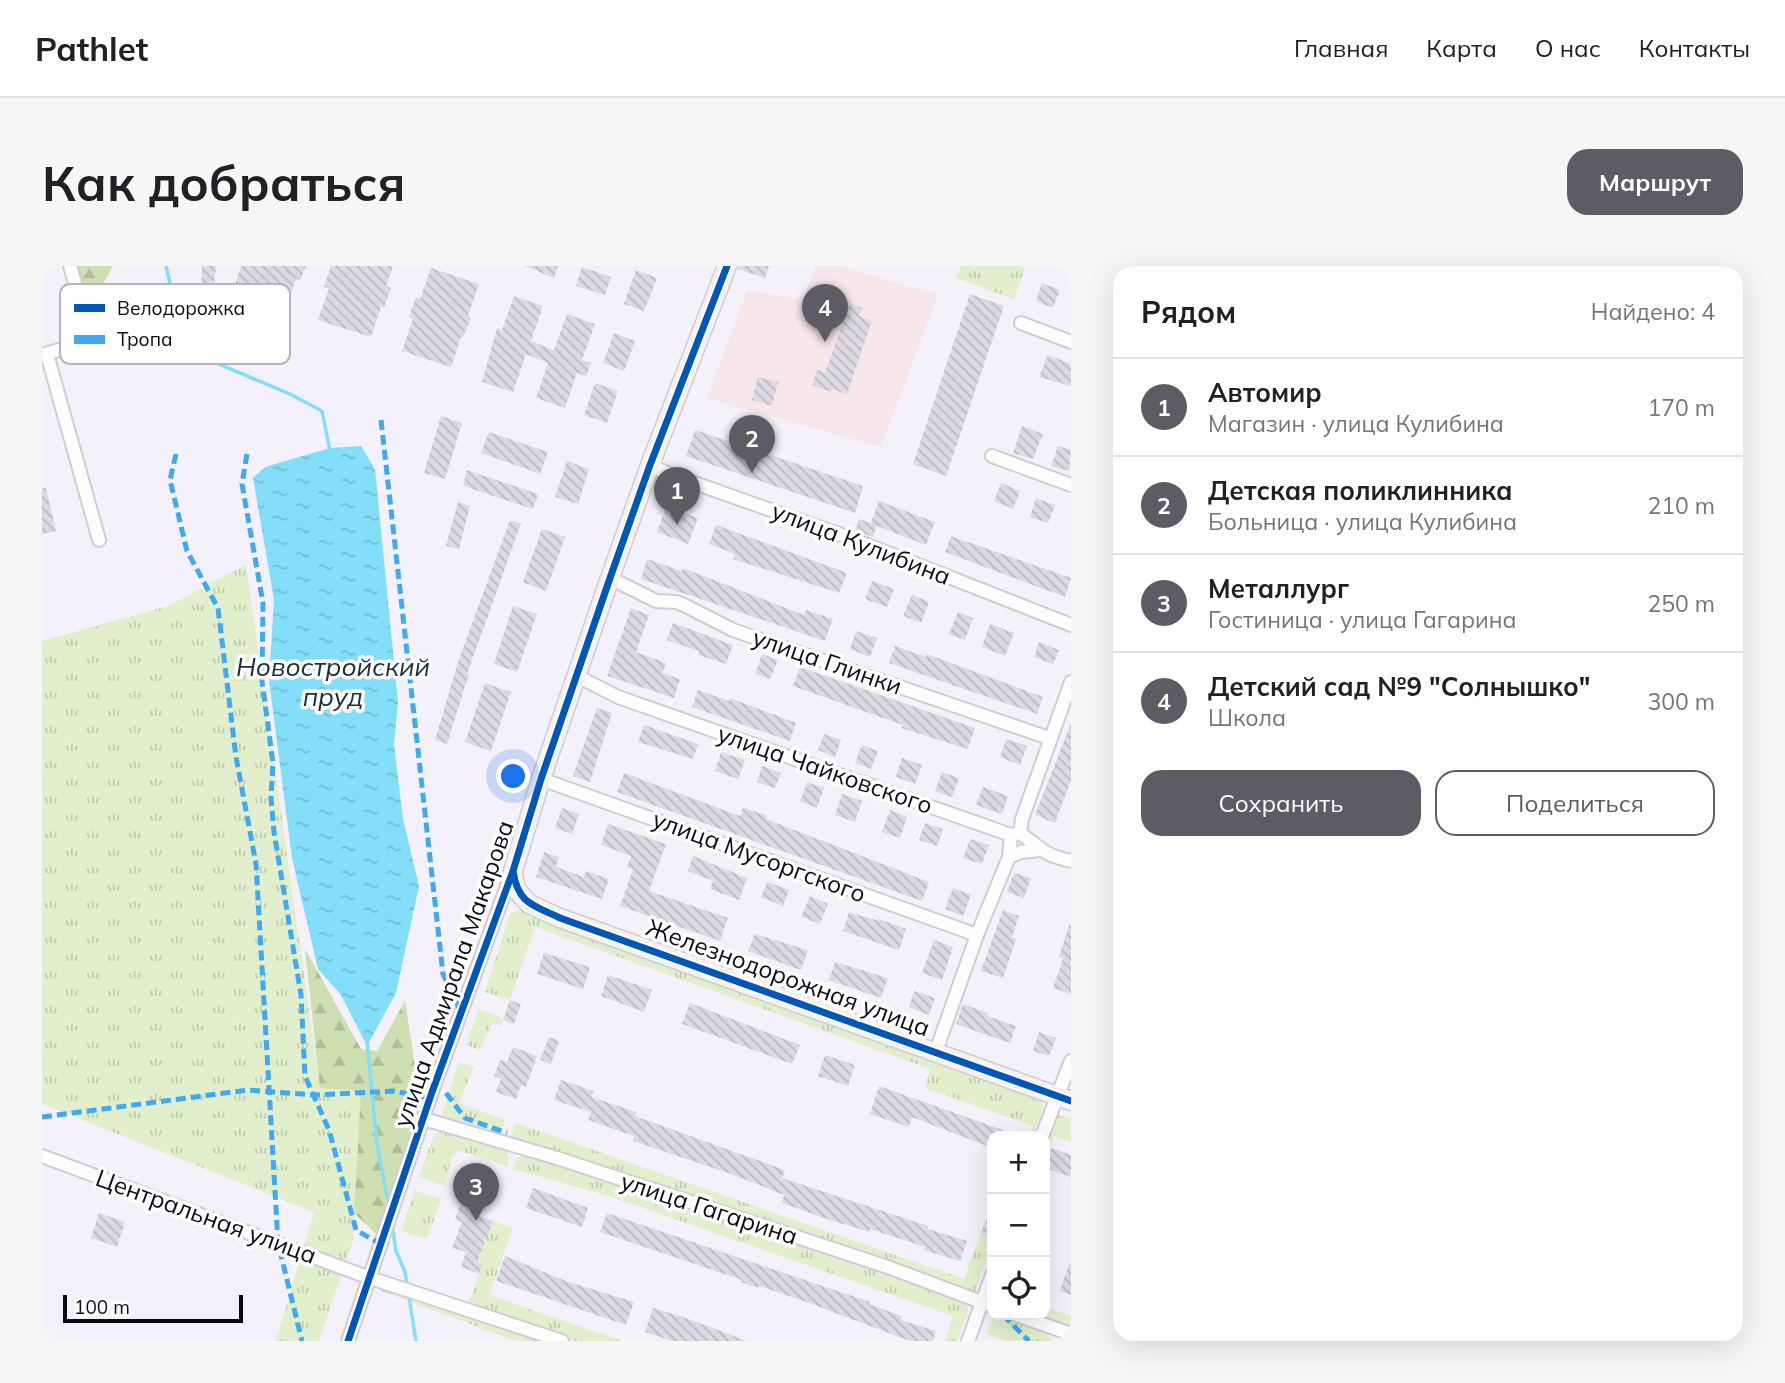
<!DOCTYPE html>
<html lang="ru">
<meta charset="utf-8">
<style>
:root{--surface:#fff;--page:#f6f6f6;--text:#202124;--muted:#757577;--line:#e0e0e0;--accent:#5e5b64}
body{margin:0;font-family:Mulish,sans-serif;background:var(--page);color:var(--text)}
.controls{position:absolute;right:21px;bottom:21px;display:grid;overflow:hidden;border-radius:14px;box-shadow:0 7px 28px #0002}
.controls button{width:63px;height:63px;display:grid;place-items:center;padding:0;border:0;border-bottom:2px solid var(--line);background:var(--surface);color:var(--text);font:35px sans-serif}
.scale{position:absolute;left:21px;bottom:18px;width:180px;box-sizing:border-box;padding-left:7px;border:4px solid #0d0a13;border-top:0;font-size:19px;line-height:24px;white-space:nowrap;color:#0d0a13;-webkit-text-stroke:5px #fff;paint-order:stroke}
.you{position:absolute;left:472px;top:511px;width:24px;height:24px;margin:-18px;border:5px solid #fff;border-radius:50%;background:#1a73e8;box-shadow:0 0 0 10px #1a73e833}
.badge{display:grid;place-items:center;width:46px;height:46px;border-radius:50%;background:var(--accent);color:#fff;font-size:23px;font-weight:700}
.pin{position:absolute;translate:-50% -58px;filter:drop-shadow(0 2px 4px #0008)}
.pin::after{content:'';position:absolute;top:37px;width:24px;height:21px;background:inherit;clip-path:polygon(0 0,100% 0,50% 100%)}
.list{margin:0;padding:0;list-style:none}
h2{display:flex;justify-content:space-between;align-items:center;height:91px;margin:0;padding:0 28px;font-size:30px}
h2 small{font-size:23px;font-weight:400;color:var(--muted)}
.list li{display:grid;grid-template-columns:46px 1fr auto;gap:21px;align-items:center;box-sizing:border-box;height:98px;padding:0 28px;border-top:2px solid var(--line)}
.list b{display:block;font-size:26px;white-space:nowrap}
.list p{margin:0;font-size:23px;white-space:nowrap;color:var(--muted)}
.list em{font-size:23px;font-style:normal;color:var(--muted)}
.actions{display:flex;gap:14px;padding:21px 28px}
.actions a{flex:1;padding:16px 0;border:2px solid var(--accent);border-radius:21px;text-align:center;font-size:24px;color:var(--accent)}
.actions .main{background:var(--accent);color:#fff}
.icon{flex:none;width:38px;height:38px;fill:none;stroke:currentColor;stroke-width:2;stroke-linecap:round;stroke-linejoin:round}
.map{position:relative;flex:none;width:1029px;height:1075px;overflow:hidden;border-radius:21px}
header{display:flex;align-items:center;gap:42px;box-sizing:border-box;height:98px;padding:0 35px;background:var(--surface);border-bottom:2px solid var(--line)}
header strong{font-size:33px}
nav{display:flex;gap:38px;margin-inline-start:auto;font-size:24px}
.intro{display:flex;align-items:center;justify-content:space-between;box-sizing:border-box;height:168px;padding:0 42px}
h1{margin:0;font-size:49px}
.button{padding:18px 32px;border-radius:21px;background:var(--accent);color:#fff;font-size:24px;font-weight:700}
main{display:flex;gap:42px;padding:0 42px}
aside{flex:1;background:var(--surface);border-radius:21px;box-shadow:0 7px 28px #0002}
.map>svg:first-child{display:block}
.education{fill:#f7e7ec}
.grass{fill:url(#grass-tufts)}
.forest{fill:url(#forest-firs)}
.water{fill:url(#water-ripples)}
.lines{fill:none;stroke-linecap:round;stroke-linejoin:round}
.stream{stroke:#83defa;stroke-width:3.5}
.building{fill:url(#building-back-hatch)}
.street-casing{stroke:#d0cdd6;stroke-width:16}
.secondary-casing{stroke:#d0cdd6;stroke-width:21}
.street{stroke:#fdfdfe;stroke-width:12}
.secondary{stroke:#f4f2f1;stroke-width:18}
.quiet{stroke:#3fa9f5;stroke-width:5;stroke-dasharray:10 5;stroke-linecap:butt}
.cycleway-casing{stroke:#fff;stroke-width:11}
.cycleway{stroke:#0057b8;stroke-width:7}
.labels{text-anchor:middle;stroke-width:7;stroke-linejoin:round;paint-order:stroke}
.street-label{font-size:24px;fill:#0d0a13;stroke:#fff}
.water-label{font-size:26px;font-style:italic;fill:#192f36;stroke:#fff}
.key{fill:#fff;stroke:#b6b6b8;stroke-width:2}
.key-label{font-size:19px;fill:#0d0a13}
</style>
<header>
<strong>Pathlet</strong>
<nav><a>Главная</a><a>Карта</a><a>О нас</a><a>Контакты</a></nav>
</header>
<div class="intro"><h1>Как добраться</h1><a class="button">Маршрут</a></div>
<main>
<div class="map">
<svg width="1029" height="1075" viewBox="0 0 1029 1075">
<defs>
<pattern id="grass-tufts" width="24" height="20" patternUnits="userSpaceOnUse" patternTransform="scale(1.75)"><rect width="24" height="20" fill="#e1efcc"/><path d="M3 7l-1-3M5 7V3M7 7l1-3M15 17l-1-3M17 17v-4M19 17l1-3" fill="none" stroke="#c0ccae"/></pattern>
<pattern id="forest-firs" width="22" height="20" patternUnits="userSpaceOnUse" patternTransform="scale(1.75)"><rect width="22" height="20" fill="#cedfb1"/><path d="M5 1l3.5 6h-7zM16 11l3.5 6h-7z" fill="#b0be97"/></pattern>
<pattern id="water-ripples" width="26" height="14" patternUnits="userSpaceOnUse" patternTransform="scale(1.75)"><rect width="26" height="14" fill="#83defa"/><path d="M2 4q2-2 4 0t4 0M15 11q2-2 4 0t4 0" fill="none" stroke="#70bdd5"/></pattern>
<pattern id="building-back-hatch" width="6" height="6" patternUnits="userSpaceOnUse" patternTransform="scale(1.75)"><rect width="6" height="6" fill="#ddd9e3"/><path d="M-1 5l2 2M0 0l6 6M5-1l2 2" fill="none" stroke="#bcb9c2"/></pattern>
</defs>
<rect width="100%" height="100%" fill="#f4f1fa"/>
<path class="education" d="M774,0H798L896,29L839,181L665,132L705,25L761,33Z"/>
<path class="grass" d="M919,0H978L983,2L972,33L914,12Z
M204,299L278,821L319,825L311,975L277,1075H234L272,946L0,838V375L126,340Z
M475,644H484L997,831L1002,840L990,870H987L991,860L883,822L888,803L493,661L468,734L443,726L468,648Z
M437,743L458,751V753L461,754L460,760L450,757L438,784L424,779Z
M417,796L432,801L417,837L463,854L457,870L405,854L400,848Z
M1015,849L1029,853V876L1012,870L1003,896V880Z
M474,857L922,1013L939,967L950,970V979L933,1026H927L468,874Z
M400,864L463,884L466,887V901L416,884L410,891L403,920L377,911L392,869Z
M481,889L844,1006L922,1035L927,1042L915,1075H903L911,1050L564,929L471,903L475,892Z
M373,925L399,933L385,973L359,965Z
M451,955L471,962L447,1029L580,1075H531L426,1040L440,998L435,996Z
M341,1019L508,1075H474L339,1025Z
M1003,1041L1029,1050V1061L993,1049H1003Z
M951,1049H958L1005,1065L1010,1075H964L945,1068Z"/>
<path class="forest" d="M36,0H71L47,43Z
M263,683L319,783L335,785L363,735L379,839L334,968L312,947L319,825L278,822Z"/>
<path class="water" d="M319,180L333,203L356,436L352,478L361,553L377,620L354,727L325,780L299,729L276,703L250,592L227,414L232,334L211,212L223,201L288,182Z"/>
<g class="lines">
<path class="stream" d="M124,0L129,22L133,66L146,85L250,129L280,145L288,185
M325,775L335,878L347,941
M350,959L354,985L363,1006L374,1075"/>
</g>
<path class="building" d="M160,0H174L170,38L159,37Z
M199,0H264L258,14L254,13L244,43L191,25Z
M289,0H351L344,20L349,22L342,42L339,41L329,71L276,54L287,22L282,21Z
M483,0H516L512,12Z
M696,0H727L723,12L696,3Z
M540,1L569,11L563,29L534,20Z
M389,2L437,18L426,50L429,52L421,71H419L409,101L360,85L371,53L367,51L374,31L378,33Z
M594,4L615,12L602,45L582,38Z
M1000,17L1018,24L1011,42L994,35Z
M928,28L962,40L904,210L871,198Z
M472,30L501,40L489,75L512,84L525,48L553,58L540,94L549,97L544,110L535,107L523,142L494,132L506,97L484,88L471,126L440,116L455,62L460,64Z
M808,37L820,42L817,50L830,55L805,128L790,123L789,126L770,119L775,104L783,107Z
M572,67L593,75L582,105L561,97Z
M1006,89L1029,98V120L997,111Z
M716,111L736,116L730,140L710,134Z
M553,117L576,125L565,157L542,149Z
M399,150L420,157L403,213L382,207Z
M980,160L1001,168L991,193L971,187Z
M653,164L821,220L813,247L644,190Z
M447,166L506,186L498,208L439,187Z
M1016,180L1029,184L1027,205L1009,200Z
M525,195L547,203L536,238L513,231Z
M425,204L496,228L491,243L421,220Z
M959,217L978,225L971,243L952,235Z
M0,222H4L14,265L0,268Z
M994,232L1013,239L1006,257L988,251Z
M837,235L893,256L884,279L835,260L831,271L813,265L817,253L829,257Z
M416,236L428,240L417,283L404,280Z
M624,241L656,252L646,278L615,266Z
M468,254L479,258L425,408H427L405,478L393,474L417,393Z
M674,259L805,307L797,327L691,293L693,288L667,278Z
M500,263L523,271L504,325L481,316Z
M909,270L1029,312L1023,331L903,286Z
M605,293L640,305L641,302L762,349L764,344L791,353L783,375L599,313Z
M830,315L852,323L845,341L823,333Z
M870,329L887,336L879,357L861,350Z
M471,340L495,348L475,406L452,398Z
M589,342L607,349L594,386L624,397L621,407L638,413L632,432L565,410Z
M916,346L931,352L923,374L907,368Z
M631,357L691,379L684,398L656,389L657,385L625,374Z
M948,358L972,367L963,390L940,381Z
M814,365L835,372L828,391L808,383Z
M997,376L1017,384L1011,398L992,391Z
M853,380L884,391L885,388L1001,431L995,448L847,397Z
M720,388L736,394L728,413L713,408Z
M758,401L933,462L926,483L859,462L861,459L751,420Z
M443,417L469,426L449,485L423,476Z
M656,424L687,435L688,432L754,457L748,475L650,441Z
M555,442L570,447L548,516L531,510Z
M1029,457V514L1013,557L993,549Z
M602,459L656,478L651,493L596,476Z
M782,468L799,474L793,491L776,484Z
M964,473L985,480L978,499L958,491Z
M820,479L836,485L829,503L813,497Z
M679,486L703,494L696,513L673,505Z
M860,492L880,499L873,518L854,511Z
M720,500L739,507L733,522L715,516Z
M900,506L917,512L910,531L893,525Z
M582,507L698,550L701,541L725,550L724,553L887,616L880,635L575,526Z
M765,516L782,522L775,542L758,536Z
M941,521L966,530L960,548L934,539Z
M800,528L820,535L813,556L793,549Z
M520,542L537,548L530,568L513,562Z
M848,544L865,551L858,572L840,566Z
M883,557L901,563L895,580L877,574Z
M566,558L624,578L607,625L686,652L678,675L578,640L591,603L585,601L589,590L559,579Z
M928,573L947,579L940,598L921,592Z
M502,586L517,591L514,601L542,611L544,605L567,613L560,633L494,611Z
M651,590L705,612L697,634L668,623L671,615L646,605Z
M972,607L989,612L982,632L965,626Z
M725,616L747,624L741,640L719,631Z
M911,622L929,629L921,650L903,643Z
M768,630L786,638L778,658L759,651Z
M961,644L977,650L970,671L974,673L961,712L939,705Z
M807,646L837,655V653L864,663L857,684L801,665Z
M1027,659L1029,660V728L1011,722L1021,692L1017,691Z
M713,668L766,684L759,704L706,685Z
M892,674L911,681L900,714L880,707Z
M502,687L548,701L541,723L495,708Z
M793,696L846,712L839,732L787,714Z
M566,709L610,724L602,746L559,730Z
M872,725L893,732L887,749L867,741Z
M468,734L479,738L472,758L461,754Z
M648,737L758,779L750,798L640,758Z
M921,738L946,747L945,750L974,760L968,777L914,758Z
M997,766L1014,772L1007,790L991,785Z
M507,771L517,775L509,798L498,794Z
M471,781L495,790L484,821L479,819L474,833L454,826L459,813L452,810L458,794L465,796Z
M783,789L813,799L806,820L776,810Z
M519,814L552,825L550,831L594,846L593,850L743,904L740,912L886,960V963L925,975L918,995L882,984L883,981L828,963L827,966L785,953L740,937L742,929L689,908L591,875L592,870L546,854L549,846L512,834Z
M837,820L975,869V870H950V882L870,851L867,861L828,848Z
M1009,882L1029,889V911L1003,902Z
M491,922L546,942L540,961L484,942Z
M423,923L444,930L437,950L451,955L435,996L440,998L437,1008L419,1001L424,986L410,982L420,956L413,954Z
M950,940V972L939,967Z
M57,947L83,956L75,981L49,972Z
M565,947L828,1036L827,1038L860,1050L859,1054L894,1065L891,1075H868L759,1034L717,1020L716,1022L699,1016L700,1014L558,966Z
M463,990L524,1015L592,1036L584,1059L454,1015Z
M1027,998H1029V1029L1018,1025Z
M611,1042L641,1051L705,1075H630L603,1066Z"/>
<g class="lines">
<defs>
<path id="street" d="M979,57L1029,76
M5,88L57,274
M0,89L50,74L28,0
M950,190L1029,219
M608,199L627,208L805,271L1029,359
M568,312L614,335L634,336L642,339L691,364L1007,472
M535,410L576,431L969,569L978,567C1001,584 1000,588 1029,595
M499,513L935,669
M978,567L980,553L1029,416
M967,591L979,586L997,584
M894,785L935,669L967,591L969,569
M382,853L515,892L843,1000L950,1040
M1000,870L1029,795
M0,890L328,1012L520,1075
M975,1049L1029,1068
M306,1075L390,826L469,609
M926,1075L950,1009"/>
<path id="secondary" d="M685,0L608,199L568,312L499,513L471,605L473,622L487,638L518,652L1029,835"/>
</defs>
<use href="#street" class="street-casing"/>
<use href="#secondary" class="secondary-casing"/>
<use href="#street" class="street"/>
<use href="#secondary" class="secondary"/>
<path class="quiet" d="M339,154L401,708L420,748
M134,188L128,214L145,285L176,342L194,491L214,598L236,977L260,1075
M205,188L200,218L221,337L220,415L231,497L229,532L232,566L259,729L263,810L287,864L314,964L340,979
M404,827L423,852L465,867
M0,851L206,824L272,829L351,825L388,832
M961,1049L987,1075"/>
<defs>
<path id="cycleway" d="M471,605C476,638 491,639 518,652L1029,835
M306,1075L390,826L471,605L499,513L568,312L608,199L685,0"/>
</defs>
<use href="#cycleway" class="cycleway-casing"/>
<use href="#cycleway" class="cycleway"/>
</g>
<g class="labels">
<g class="street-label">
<text transform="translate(819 278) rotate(21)" y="8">улица Кулибина</text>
<text transform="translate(785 396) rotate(19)" y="8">улица Глинки</text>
<text transform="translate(783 504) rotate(19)" y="8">улица Чайковского</text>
<text transform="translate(717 591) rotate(20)" y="8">улица Мусоргского</text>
<text transform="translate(412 708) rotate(-71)" y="8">улица Адмирала Макарова</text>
<text transform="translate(746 712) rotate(20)" y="8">Железнодорожная улица</text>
<text transform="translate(667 943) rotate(18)" y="8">улица Гагарина</text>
<text transform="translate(164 951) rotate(20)" y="8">Центральная улица</text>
</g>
<g class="water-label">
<text x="291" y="410">Новостройский<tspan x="291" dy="30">пруд</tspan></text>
</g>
</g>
<rect x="18" y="18" width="230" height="80" rx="10" class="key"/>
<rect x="32" y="38" width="31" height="8" fill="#0057b8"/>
<rect x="32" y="69" width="31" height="9" fill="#3fa9f5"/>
<g class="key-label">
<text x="75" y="49">Велодорожка</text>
<text x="75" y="80">Тропа</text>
</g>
</svg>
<div class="controls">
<button>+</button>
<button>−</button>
<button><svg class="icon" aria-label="locate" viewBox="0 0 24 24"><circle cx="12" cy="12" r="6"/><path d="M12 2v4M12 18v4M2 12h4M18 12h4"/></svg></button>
</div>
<div class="scale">100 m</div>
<div class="you"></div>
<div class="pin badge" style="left:635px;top:259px">1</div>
<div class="pin badge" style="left:710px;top:207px">2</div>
<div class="pin badge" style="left:434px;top:955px">3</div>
<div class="pin badge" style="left:783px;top:76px">4</div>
</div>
<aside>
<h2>Рядом<small>Найдено: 4</small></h2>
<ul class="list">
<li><span class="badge">1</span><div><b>Автомир</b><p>Магазин · улица Кулибина</p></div><em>170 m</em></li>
<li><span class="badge">2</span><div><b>Детская поликлинника</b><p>Больница · улица Кулибина</p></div><em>210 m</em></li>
<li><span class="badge">3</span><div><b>Металлург</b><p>Гостиница · улица Гагарина</p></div><em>250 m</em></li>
<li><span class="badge">4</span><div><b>Детский сад №9 &quot;Солнышко&quot;</b><p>Школа</p></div><em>300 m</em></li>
</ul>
<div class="actions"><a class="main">Сохранить</a><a>Поделиться</a></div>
</aside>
</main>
